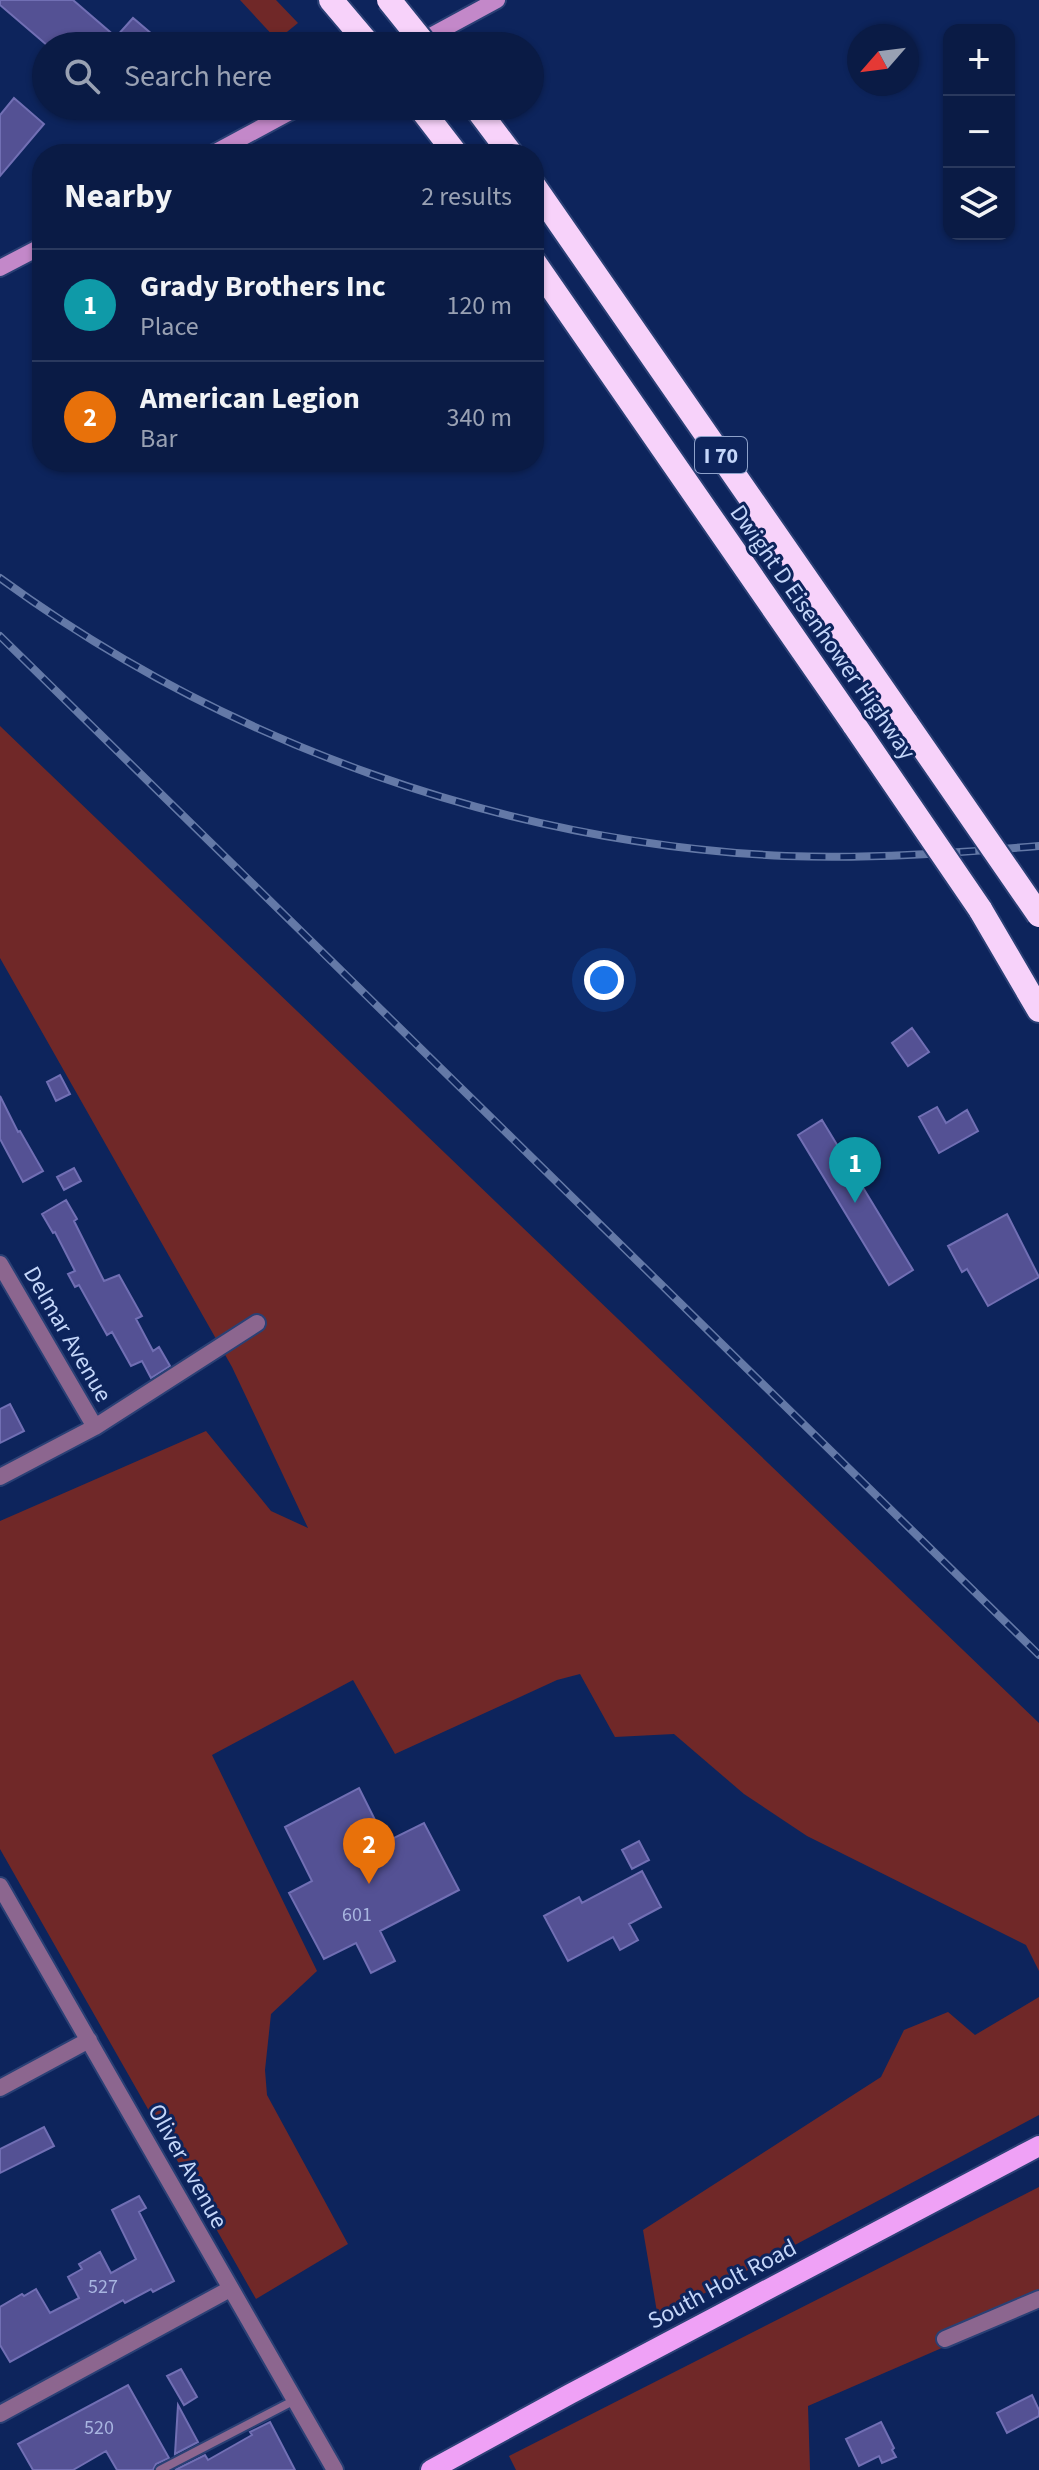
<!DOCTYPE html>
<meta charset="utf-8">
<style>
:root{--surface:#0a1b45;--page:#13244c;--text:#f1f3f6;--muted:#99a1b3;--line:#2a395e;--accent:#8c9099}
body{margin:0;font-family:"Source Sans 3",sans-serif;background:var(--page);color:var(--text)}
.controls{position:absolute;right:24px;top:24px;display:grid;overflow:hidden;border-radius:16px;box-shadow:0 2px 6px #0004}
.controls button{width:72px;height:72px;display:grid;place-items:center;padding:0;border:0;border-bottom:2px solid var(--line);background:var(--surface);color:var(--text);font:40px sans-serif}
.compass{position:absolute;left:847px;top:24px;width:72px;height:72px;border-radius:50%;background:var(--surface);box-shadow:0 2px 6px #0004;rotate:242deg}
.you{position:absolute;left:604px;top:980px;width:28px;height:28px;margin:-20px;border:6px solid #fff;border-radius:50%;background:#1a73e8;box-shadow:0 0 0 12px #1a73e833}
.badge{display:grid;place-items:center;width:52px;height:52px;border-radius:50%;background:var(--accent);color:#fff;font-size:26px;font-weight:700}
.pin{position:absolute;translate:-50% -66px;filter:drop-shadow(0 2px 4px #0008)}
.pin::after{content:'';position:absolute;top:42px;width:28px;height:24px;background:inherit;clip-path:polygon(0 0,100% 0,50% 100%)}
.list{margin:0;padding:0;list-style:none}
h2{display:flex;justify-content:space-between;align-items:center;height:104px;margin:0;padding:0 32px;font-size:34px}
h2 small{font-size:26px;font-weight:400;color:var(--muted)}
.list li{display:grid;grid-template-columns:52px 1fr auto;gap:24px;align-items:center;box-sizing:border-box;height:112px;padding:0 32px;border-top:2px solid var(--line)}
.list b{display:block;font-size:30px;white-space:nowrap}
.list p{margin:0;font-size:26px;white-space:nowrap;color:var(--muted)}
.list em{font-size:26px;font-style:normal;color:var(--muted)}
.icon{flex:none;width:44px;height:44px;fill:none;stroke:currentColor;stroke-width:2;stroke-linecap:round;stroke-linejoin:round}
.map{position:relative;flex:none;width:1039px;height:2470px;overflow:hidden}
.search{position:absolute;background:var(--surface);box-shadow:0 2px 6px #0004;left:32px;top:32px;width:512px;height:88px;display:flex;align-items:center;gap:20px;box-sizing:border-box;padding:0 28px;border-radius:44px;color:var(--muted);font-size:30px}
.panel{position:absolute;background:var(--surface);box-shadow:0 2px 6px #0004;left:32px;top:144px;width:512px;height:328px;border-radius:32px}
.map>svg:first-child{display:block}
.green{fill:#702828}
.building{fill:#545194;stroke:#716fb4;stroke-width:2}
.lines{fill:none;stroke-linecap:round;stroke-linejoin:round}
.lane-casing{stroke:#2a4075;stroke-width:12}
.street-casing{stroke:#2a4075;stroke-width:20}
.secondary-casing{stroke:#2a4075;stroke-width:20}
.primary-casing{stroke:#2a4075;stroke-width:24}
.highway-casing{stroke:#2a4075;stroke-width:28}
.lane{stroke:#8c668f;stroke-width:8}
.street{stroke:#8c668f;stroke-width:16}
.secondary{stroke:#c388c9;stroke-width:16}
.primary{stroke:#efa1f6;stroke-width:20}
.highway{stroke:#f7d2fa;stroke-width:24}
.rail-casing{stroke:#6479a7;stroke-width:8}
.rail{stroke:#0d245c;stroke-width:5;stroke-dasharray:15;stroke-linecap:butt}
.highway-bridge-casing{stroke:#2a4075;stroke-width:28;stroke-linecap:butt}
.highway-bridge{stroke:#f7d2fa;stroke-width:24}
.labels{text-anchor:middle;stroke-width:6;stroke-linejoin:round;paint-order:stroke}
.number-label{font-size:20px;fill:#a8b5e0}
.shield{fill:#0d245c;stroke:#8da1ca;stroke-width:2}
.shield-label{font-size:22px;font-weight:bold;fill:#c4d6f9}
.street-label{font-size:24px;fill:#c4d6f9;stroke:#0d245c}
</style>
<div class="map">
<svg width="1039" height="2470" viewBox="0 0 1039 2470">
<rect width="100%" height="100%" fill="#0d245c"/>
<path class="green" d="M240,0H276L298,23L277,40Z
M0,726L1039,1723V1971L1026,1945L807,1836L744,1794L674,1734L615,1737L580,1674L557,1680L395,1754L353,1680L212,1755L317,1971L271,2014L265,2070L267,2095L348,2244L256,2299L0,1849V1521L206,1431L271,1511L308,1528L232,1367L0,958Z
M1039,1997V2115L658,2318L643,2230L881,2077L904,2030L948,2012L975,2035Z
M1039,2187V2306L808,2406L810,2470H516L509,2456Z"/>
<path class="building" d="M0,0H73L116,37L133,18L166,46H48L0,5Z
M14,98L44,124L0,176V115Z
M912,1028L929,1052L908,1066L892,1043Z
M60,1075L70,1094L56,1101L47,1082Z
M0,1096L18,1132L20,1131L43,1171L23,1182L0,1139Z
M937,1107L946,1123L967,1110L978,1131L939,1153L919,1117Z
M822,1120L913,1270L889,1285L798,1135Z
M74,1168L81,1181L64,1190L57,1177Z
M66,1200L77,1219L74,1221L104,1281L119,1275L142,1316L136,1319L153,1351L159,1347L170,1366L151,1378L142,1361L131,1366L112,1332L107,1335L79,1285L75,1287L68,1274L75,1271L55,1232L53,1233L42,1214Z
M1007,1214L1039,1277L988,1306L967,1269L962,1272L948,1246Z
M10,1404L24,1431L0,1443V1409Z
M359,1788L386,1842L424,1823L459,1890L380,1931L395,1961L371,1973L356,1943L324,1959L289,1893L312,1881L285,1827Z
M639,1841L649,1860L632,1869L622,1850Z
M642,1871L661,1907L629,1924L638,1940L620,1950L613,1937L568,1961L544,1916L579,1897L582,1903Z
M44,2127L54,2146L0,2173V2149Z
M139,2196L146,2208L139,2212L174,2281L153,2292L151,2289L125,2303L123,2300L10,2362L0,2345V2307L22,2294L24,2296L36,2289L50,2313L79,2298L68,2277L82,2269L79,2264L100,2252L111,2273L136,2259L112,2210Z
M181,2369L197,2397L184,2405L167,2376Z
M128,2385L169,2458L156,2464L153,2470H117L106,2451L73,2470H33L18,2444Z
M1032,2395L1039,2410V2416L1007,2433L997,2413Z
M178,2405L198,2442L175,2454Z
M270,2422L295,2470H175L205,2455L208,2460L252,2435L250,2432Z
M881,2422L894,2448L892,2450L896,2457L882,2463L879,2456L859,2466L846,2439Z"/>
<g class="lines">
<defs>
<path id="lane" d="M160,2470L295,2400"/>
<path id="street" d="M0,1264L95,1427
M0,1477L95,1427L257,1323
M0,1886L335,2470
M0,2088L89,2040
M945,2339L1039,2299
M0,2414L230,2289"/>
<path id="secondary" d="M414,45L497,0
M212,154L301,106
M0,268L42,246"/>
<path id="primary" d="M431,2470L570,2394L1039,2146"/>
<path id="highway" d="M331,0L370,46
M419,106L456,154
M475,106L511,154
M534,186L907,724
M534,262L855,726
M980,909L1039,1010"/>
</defs>
<use href="#lane" class="lane-casing"/>
<use href="#street" class="street-casing"/>
<use href="#secondary" class="secondary-casing"/>
<use href="#primary" class="primary-casing"/>
<use href="#highway" class="highway-casing"/>
<use href="#lane" class="lane"/>
<use href="#street" class="street"/>
<use href="#secondary" class="secondary"/>
<use href="#primary" class="primary"/>
<use href="#highway" class="highway"/>
<defs>
<path id="rail" d="M0,578C227,744 504,843 786,856C871,859 954,853 1039,846
M0,636L1039,1655"/>
</defs>
<use href="#rail" class="rail-casing"/>
<use href="#rail" class="rail"/>
<defs>
<path id="highway-bridge" d="M389,0L426,46
M907,724L1039,915
M855,726L980,909"/>
</defs>
<use href="#highway-bridge" class="highway-bridge-casing"/>
<use href="#highway-bridge" class="highway-bridge"/>
</g>
<g class="labels">
<g class="number-label">
<text x="357" y="1921">601</text>
<text x="103" y="2293">527</text>
<text x="99" y="2434">520</text>
</g>
<rect class="shield" x="695" y="437" width="52" height="36" rx="6"/>
<g class="shield-label">
<text x="721" y="463">I 70</text>
</g>
<g class="street-label">
<text transform="translate(823 632) rotate(55)" y="8">Dwight D Eisenhower Highway</text>
<text transform="translate(68 1334) rotate(60)" y="8">Delmar Avenue</text>
<text transform="translate(188 2166) rotate(61)" y="8">Oliver Avenue</text>
<text transform="translate(722 2284) rotate(-28)" y="8">South Holt Road</text>
</g>
</g>
</svg>
<div class="controls">
<button>+</button>
<button>−</button>
<button><svg class="icon" aria-label="layers" viewBox="0 0 24 24"><path d="M12 4l9 5-9 5-9-5zM3 14l9 5 9-5"/></svg></button>
</div>
<svg class="compass" viewBox="-18 -18 36 36"><path d="M0-13l5 13h-10z" fill="#e53935"/><path d="M0 13l5-13h-10z" fill="#99a1b3"/></svg>
<div class="you"></div>
<div class="pin badge" style="left:855px;top:1203px;background:#0f9aa8">1</div>
<div class="pin badge" style="left:369px;top:1884px;background:#e8710a">2</div>
<div class="search"><svg class="icon" aria-label="search" viewBox="0 0 24 24"><circle cx="10" cy="10" r="6"/><path d="M15 15l6 6"/></svg>Search here</div>
<section class="panel">
<h2>Nearby<small>2 results</small></h2>
<ul class="list">
<li><span class="badge" style="background:#0f9aa8">1</span><div><b>Grady Brothers Inc</b><p>Place</p></div><em>120 m</em></li>
<li><span class="badge" style="background:#e8710a">2</span><div><b>American Legion</b><p>Bar</p></div><em>340 m</em></li>
</ul>
</section>
</div>
